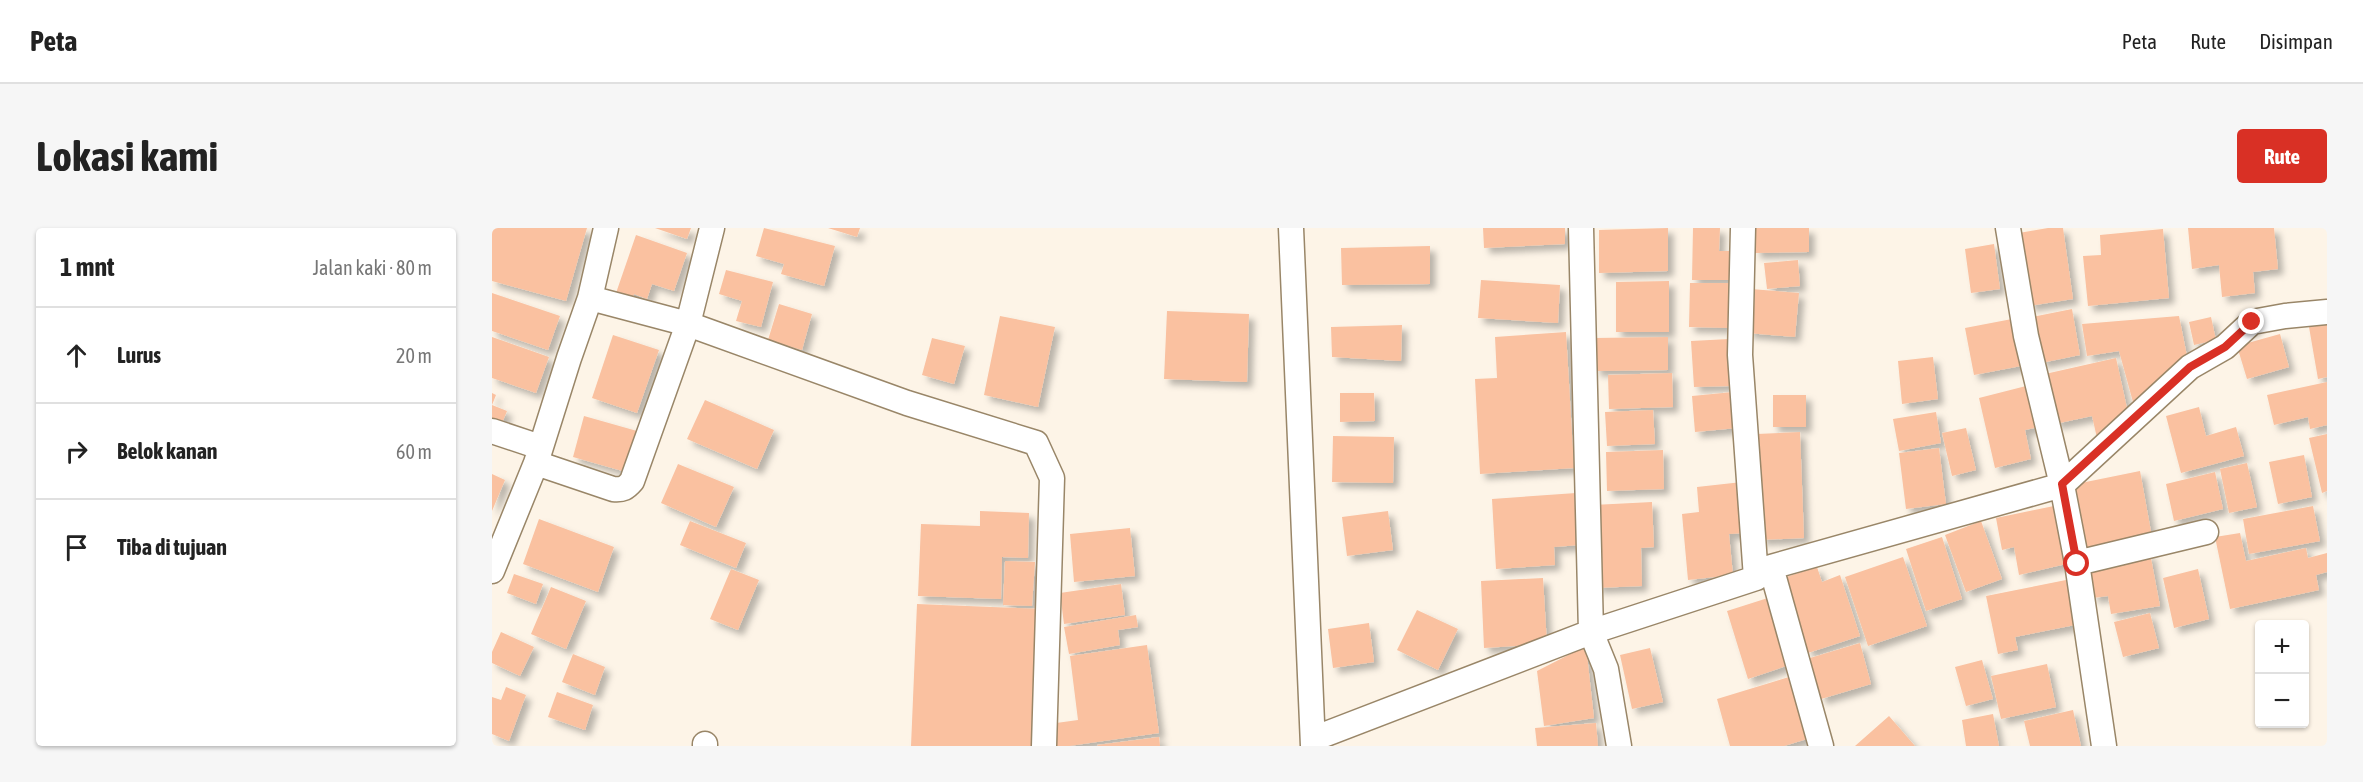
<!DOCTYPE html>
<html lang="id">
<meta charset="utf-8">
<style>
:root{--surface:#fff;--page:#f6f6f6;--text:#222;--muted:#767676;--line:#e0e0e0;--accent:#d93025}
body{margin:0;font-family:"Asap Condensed",sans-serif;background:var(--page);color:var(--text)}
.controls{position:absolute;right:18px;bottom:18px;display:grid;overflow:hidden;border-radius:6px;box-shadow:0 2px 4px #0004}
.controls button{width:54px;height:54px;display:grid;place-items:center;padding:0;border:0;border-bottom:2px solid var(--line);background:var(--surface);color:var(--text);font:30px sans-serif}
.stop{position:absolute;width:18px;height:18px;margin:-14px;border:4px solid #d93025;border-radius:50%;background:#fff}
.stop.end{background:#d93025;border-color:#fff;box-shadow:0 2px 6px #0008}
.list{margin:0;padding:0;list-style:none}
h2{display:flex;justify-content:space-between;align-items:center;height:78px;margin:0;padding:0 24px;font-size:26px}
h2 small{font-size:20px;font-weight:400;color:var(--muted)}
.list li{display:grid;grid-template-columns:39px 1fr auto;gap:18px;align-items:center;box-sizing:border-box;height:96px;padding:0 24px;border-top:2px solid var(--line)}
.list b{display:block;font-size:22px;white-space:nowrap}
.list em{font-size:20px;font-style:normal;color:var(--muted)}
.icon{flex:none;width:33px;height:33px;fill:none;stroke:currentColor;stroke-width:2;stroke-linecap:round;stroke-linejoin:round}
.map{position:relative;flex:none;width:1835px;height:518px;overflow:hidden;border-radius:6px}
header{display:flex;align-items:center;gap:36px;box-sizing:border-box;height:84px;padding:0 30px;background:var(--surface);border-bottom:2px solid var(--line)}
header strong{font-size:28px}
nav{display:flex;gap:33px;margin-inline-start:auto;font-size:21px}
.intro{display:flex;align-items:center;justify-content:space-between;box-sizing:border-box;height:144px;padding:0 36px}
h1{margin:0;font-size:42px}
.button{padding:15px 27px;border-radius:6px;background:var(--accent);color:#fff;font-size:21px;font-weight:700}
main{display:flex;gap:36px;padding:0 36px}
aside{flex:1;background:var(--surface);border-radius:6px;box-shadow:0 2px 4px #0004}
.map>svg:first-child{display:block}
.building{fill:#fac1a0;filter:url(#shadow)}
.lines{fill:none;stroke-linecap:round;stroke-linejoin:round}
.street-casing{stroke:#998668;stroke-width:27}
.street{stroke:#fff;stroke-width:24}
.route{stroke:#d93025;stroke-width:8}
</style>
<header>
<strong>Peta</strong>
<nav><a>Peta</a><a>Rute</a><a>Disimpan</a></nav>
</header>
<div class="intro"><h1>Lokasi kami</h1><a class="button">Rute</a></div>
<main>
<aside>
<h2>1 mnt<small>Jalan kaki · 80 m</small></h2>
<ul class="list">
<li><svg class="icon" aria-label="ahead" viewBox="0 0 24 24"><path d="M12 20V5M6 11l6-6 6 6"/></svg><div><b>Lurus</b></div><em>20 m</em></li>
<li><svg class="icon" aria-label="right" viewBox="0 0 24 24"><path d="M7 20v-9h11M14 6l5 5-5 5"/></svg><div><b>Belok kanan</b></div><em>60 m</em></li>
<li><svg class="icon" aria-label="arrive" viewBox="0 0 24 24"><path d="M6 21V4h12l-3 4 3 4H6"/></svg><div><b>Tiba di tujuan</b></div></li>
</ul>
</aside>
<div class="map">
<svg width="1835" height="518" viewBox="0 0 1835 518">
<defs>
<filter id="shadow"><feDropShadow dx="5.5" dy="5.5" stdDeviation="3" flood-color="#0004"/></filter>
</defs>
<rect width="100%" height="100%" fill="#fdf4e7"/>
<path class="building" d="M0,0H95L74,73L0,53Z
M163,0H199L195,11Z
M272,0L343,18L332,58L289,46L292,36L264,28Z
M336,0H368L365,9Z
M991,0H1073V16L992,20Z
M1176,0V43L1107,45V2Z
M1201,0H1228L1227,23H1243L1242,52H1200Z
M1263,0H1317V24L1263,25Z
M1556,0H1571L1581,71L1537,78L1527,5Z
M1696,0H1782L1786,41L1761,44L1763,65L1730,69L1727,37L1700,41Z
M1671,1L1677,70L1596,78L1591,28L1609,27L1608,7Z
M144,7L195,25L182,63L160,56L155,71L142,66L139,74L123,68Z
M1502,16L1508,61L1479,65L1473,21Z
M938,18V56L850,57L849,20Z
M1306,32L1308,58L1275,61L1272,35Z
M234,42L281,54L269,99L244,93L250,73L227,66Z
M989,52L1068,57L1066,95L986,90Z
M1177,53V104H1124V54Z
M1198,55H1238L1237,100L1197,99Z
M1259,61L1307,65L1303,109L1255,105Z
M0,65L68,88L56,122L0,103Z
M287,76L320,86L310,122L276,112Z
M1580,81L1588,127L1549,135L1540,89Z
M675,83L757,86L755,154L672,151Z
M508,88L563,99L546,179L492,167Z
M1687,88L1695,128L1641,174L1627,123L1595,128L1590,96Z
M1719,89L1724,112L1702,117L1697,94Z
M1520,91L1529,138L1482,147L1473,100Z
M1835,95V149L1826,151L1817,99Z
M910,97L909,133L840,129L839,99Z
M1074,104L1082,240L988,246L983,151L1005,150L1003,109Z
M1788,106L1797,139L1755,151L1745,118Z
M121,107L167,122L145,185L100,170Z
M0,109L57,129L44,165L0,150Z
M1176,109V142L1103,143L1102,110Z
M440,110L473,118L462,156L430,147Z
M1237,111L1239,158L1202,159L1199,113Z
M1441,129L1446,171L1410,176L1406,133Z
M1624,130L1635,180L1605,210L1600,188L1563,196L1553,146Z
M1180,145L1181,179L1117,181L1116,147Z
M1835,154V197L1818,201L1816,189L1782,197L1775,167Z
M1538,157L1547,199L1533,202L1539,231L1503,240L1487,170Z
M1241,164L1245,200L1203,204L1200,168Z
M0,165L4,167L0,177L15,183L10,195L0,191Z
M848,165H882L883,193L848,194Z
M1281,167H1314V199H1281Z
M213,172L282,202L265,241L195,211Z
M1707,179L1714,208L1744,199L1752,228L1689,245L1674,188Z
M1161,182L1163,216L1115,218L1113,184Z
M1444,184L1449,215L1407,223L1401,191Z
M92,188L145,203L134,244L81,229Z
M1474,200L1484,242L1460,248L1450,205Z
M1308,204L1312,310L1268,312L1265,206Z
M1835,206V263L1830,265L1817,210Z
M841,208L902,209L901,255L840,254Z
M1447,220L1454,276L1414,281L1407,225Z
M1171,222L1172,261L1115,263L1114,224Z
M1812,227L1820,269L1786,276L1777,234Z
M1755,235L1765,279L1737,285L1728,241Z
M186,236L242,259L224,299L169,275Z
M1648,243L1660,309L1592,323L1579,257Z
M1723,244L1731,281L1682,293L1674,256Z
M0,246L13,252L0,283Z
M1250,254L1255,305L1237,306L1241,347L1196,352L1190,286L1207,284L1205,259Z
M1084,265L1088,317L1062,319L1063,337L1004,341L1000,271Z
M1160,274L1162,319L1149,320L1150,358L1104,360L1101,277Z
M1562,278L1574,336L1527,347L1522,319L1510,322L1504,290Z
M1821,278L1828,313L1757,326L1751,291Z
M488,283L537,285L536,330L510,329L509,371L426,368L429,296L488,298Z
M896,283L901,322L855,328L850,289Z
M47,291L122,319L106,364L31,336Z
M198,293L254,315L244,340L188,317Z
M1489,293L1510,351L1474,364L1453,307Z
M638,300L643,348L582,354L578,306Z
M1748,305L1754,333L1814,320L1816,330L1835,325V344L1824,347L1827,362L1738,381L1723,309Z
M1450,309L1470,371L1434,383L1414,321Z
M1658,325L1668,378L1619,386L1616,368L1601,370L1595,337Z
M1411,329L1435,398L1376,418L1353,349Z
M513,333L543,334L540,378L511,377Z
M1325,339L1330,354L1348,347L1368,408L1316,425L1291,350Z
M239,341L267,352L246,402L218,391Z
M1706,341L1717,391L1682,400L1671,350Z
M22,346L51,356L44,376L15,365Z
M1051,350L1055,416L992,420L989,353Z
M1574,352L1583,397L1523,409L1526,422L1506,426L1494,368Z
M629,356L633,387L572,396L568,365Z
M59,359L94,373L74,421L39,406Z
M1279,369L1300,436L1256,451L1235,383Z
M425,376L549,381L543,518H419Z
M925,382L966,401L946,442L905,422Z
M1658,385L1667,420L1631,429L1622,394Z
M644,387L646,399L626,402L628,417L577,426L572,399Z
M877,395L882,434L841,440L836,401Z
M9,404L42,419L28,448L0,435V424Z
M1368,415L1379,456L1329,471L1318,430Z
M655,417L667,505L577,518H560L557,496L586,492L578,428Z
M1094,418L1102,490L1052,498L1045,443Z
M1158,420L1171,474L1140,481L1128,427Z
M81,426L113,439L103,467L70,454Z
M1490,432L1501,471L1474,478L1463,439Z
M1555,436L1564,479L1509,491L1499,448Z
M1297,449L1315,511L1292,518H1238L1225,471Z
M14,459L34,467L17,513L0,506V469L9,472Z
M65,464L101,477L93,502L56,489Z
M1581,482L1589,518H1538L1532,493Z
M1501,486L1507,518H1474L1470,492Z
M1397,488L1423,518H1363Z
M1104,495L1106,518H1045L1043,500Z
M667,509L668,518H606L605,517Z"/>
<g class="lines">
<defs>
<path id="street" d="M799,0L821,518
M1089,0L1099,404L1114,441L1127,518
M1251,0L1248,127L1264,350
M1516,0L1534,108L1570,257L1585,335L1612,518
M98,70L196,96L415,175L544,215L560,250L552,518
M0,203L48,219
M44,235L121,261C131,262 134,260 140,253L196,96L220,0
M1585,335L1714,304
M1279,339L1329,518
M0,343L44,235L77,130L98,70L114,0
M821,511L1099,404L1264,350L1279,339L1570,257L1698,139L1733,119L1760,94L1793,88L1835,84
M213,518V516"/>
</defs>
<use href="#street" class="street-casing"/>
<use href="#street" class="street"/>
</g>
<g class="lines">
<path class="route" d="M1585,336L1570,256L1698,139L1733,119L1760,94"/>
</g>
</svg>
<div class="controls">
<button>+</button>
<button>−</button>
</div>
<div class="stop" style="left:1585px;top:336px"></div>
<div class="stop end" style="left:1760px;top:94px"></div>
</div>
</main>
